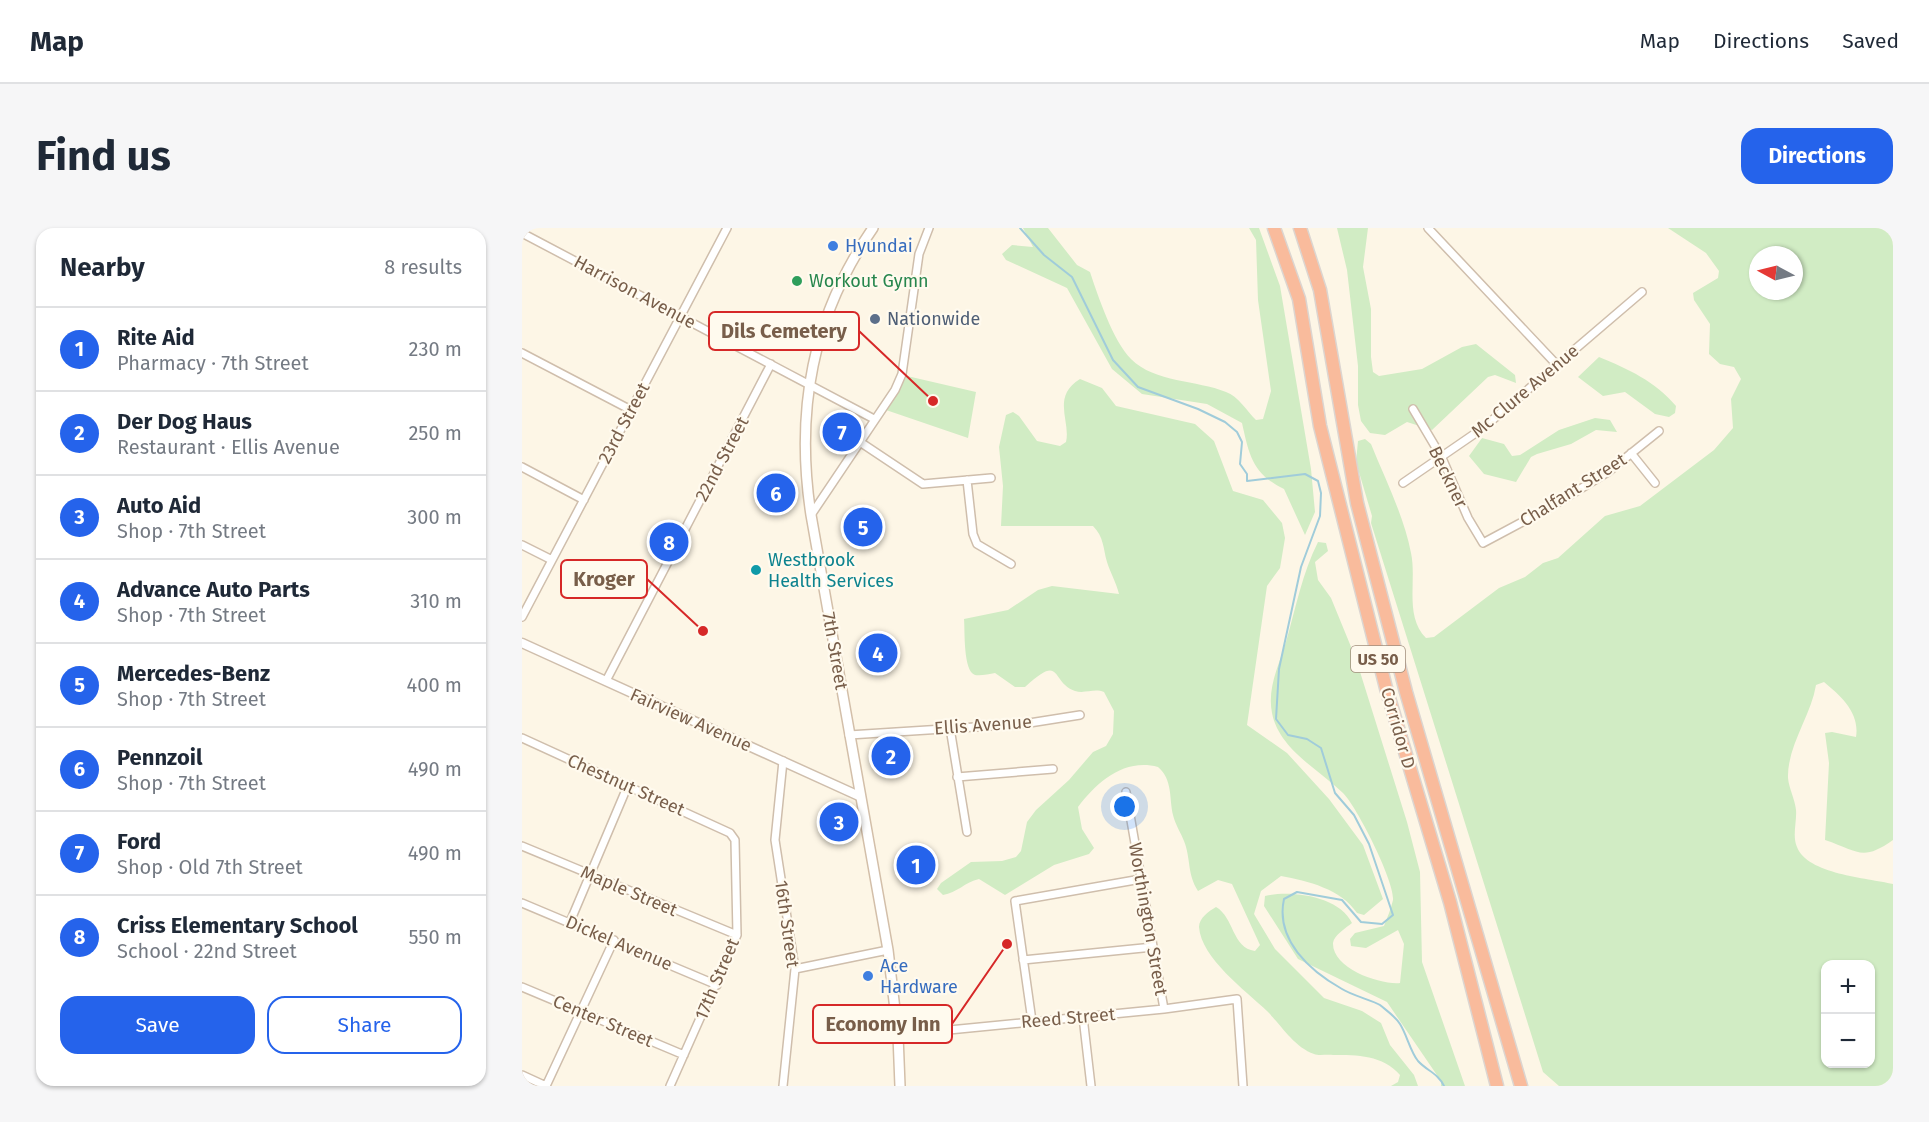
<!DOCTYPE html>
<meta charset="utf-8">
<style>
:root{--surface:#fff;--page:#f6f6f7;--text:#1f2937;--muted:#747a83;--line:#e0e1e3;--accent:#2563eb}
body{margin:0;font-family:"Fira Sans",sans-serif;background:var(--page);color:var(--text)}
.controls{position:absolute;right:18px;bottom:18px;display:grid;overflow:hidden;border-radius:12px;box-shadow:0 2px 4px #0004}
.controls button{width:54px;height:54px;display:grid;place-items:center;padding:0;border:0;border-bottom:2px solid var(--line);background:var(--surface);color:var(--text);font:30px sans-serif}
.compass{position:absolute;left:1227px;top:18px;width:54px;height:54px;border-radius:50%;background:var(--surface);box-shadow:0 2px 4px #0004;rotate:277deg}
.you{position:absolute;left:603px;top:579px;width:21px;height:21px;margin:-15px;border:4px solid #fff;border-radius:50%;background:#1a73e8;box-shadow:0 0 0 9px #1a73e833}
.badge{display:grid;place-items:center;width:39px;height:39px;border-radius:50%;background:var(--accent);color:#fff;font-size:20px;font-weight:700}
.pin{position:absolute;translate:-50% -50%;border:3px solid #fff;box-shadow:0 2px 6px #0006}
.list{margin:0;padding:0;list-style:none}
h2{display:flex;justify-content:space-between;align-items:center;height:78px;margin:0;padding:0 24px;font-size:26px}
h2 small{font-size:20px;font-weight:400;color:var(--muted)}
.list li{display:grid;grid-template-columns:39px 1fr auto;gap:18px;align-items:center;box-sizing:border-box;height:84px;padding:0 24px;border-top:2px solid var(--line)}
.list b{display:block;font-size:22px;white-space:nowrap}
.list p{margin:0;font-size:20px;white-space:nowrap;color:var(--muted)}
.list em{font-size:20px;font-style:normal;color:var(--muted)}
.actions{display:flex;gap:12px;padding:18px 24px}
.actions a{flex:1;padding:14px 0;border:2px solid var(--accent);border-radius:18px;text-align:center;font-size:21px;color:var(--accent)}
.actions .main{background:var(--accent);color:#fff}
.map{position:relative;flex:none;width:1371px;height:858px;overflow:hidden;border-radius:18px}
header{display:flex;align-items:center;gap:36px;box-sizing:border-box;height:84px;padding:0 30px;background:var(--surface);border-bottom:2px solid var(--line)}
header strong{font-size:28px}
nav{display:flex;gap:33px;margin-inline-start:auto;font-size:21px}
.intro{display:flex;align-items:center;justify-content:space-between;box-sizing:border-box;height:144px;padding:0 36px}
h1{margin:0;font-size:42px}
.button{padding:15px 27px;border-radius:18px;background:var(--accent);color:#fff;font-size:21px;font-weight:700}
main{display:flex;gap:36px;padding:0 36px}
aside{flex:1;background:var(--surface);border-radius:18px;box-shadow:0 2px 4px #0004}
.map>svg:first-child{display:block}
.green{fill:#d1ecc4;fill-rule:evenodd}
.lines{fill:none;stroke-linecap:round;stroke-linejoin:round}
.stream{stroke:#a0ccda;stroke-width:2}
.minor-casing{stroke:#cfbeac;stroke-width:10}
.tertiary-casing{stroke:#cfbeac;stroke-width:11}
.secondary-casing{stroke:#d3bfa9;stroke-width:12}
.motorway-casing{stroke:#dcd5d0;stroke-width:15}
.minor{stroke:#fff;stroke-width:7}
.tertiary{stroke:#fff;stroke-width:8}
.secondary{stroke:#fff;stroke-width:9}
.motorway{stroke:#f9bb9c;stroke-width:12}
.shop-dot{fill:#3f7fe0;stroke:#fffaee;stroke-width:2}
.leisure-dot{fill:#2e9e5b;stroke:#fffaee;stroke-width:2}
.service-dot{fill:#5c6f8a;stroke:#fffaee;stroke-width:2}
.culture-dot{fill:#0f9aa8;stroke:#fffaee;stroke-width:2}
.labels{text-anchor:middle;stroke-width:4.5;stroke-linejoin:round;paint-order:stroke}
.shield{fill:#fffaee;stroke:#a08d7b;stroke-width:1.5}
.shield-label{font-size:16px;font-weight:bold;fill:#785e4a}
.shop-label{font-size:18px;fill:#366cbe;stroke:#fffaee;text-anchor:start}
.leisure-label{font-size:18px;fill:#27864d;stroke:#fffaee;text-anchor:start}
.street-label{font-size:18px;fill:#785e4a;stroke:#fffaee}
.service-label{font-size:18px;fill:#4e5e75;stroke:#fffaee;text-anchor:start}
.culture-label{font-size:18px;fill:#0d838f;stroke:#fffaee;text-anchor:start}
.leader{fill:none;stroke:#d62828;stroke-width:2}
.callout-dot{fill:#d62828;stroke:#fffaee;stroke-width:2}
.callout{fill:#fffaee;stroke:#d62828;stroke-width:2}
.callout-label{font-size:20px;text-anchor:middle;font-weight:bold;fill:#785e4a}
</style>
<header>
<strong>Map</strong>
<nav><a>Map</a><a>Directions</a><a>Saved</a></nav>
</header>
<div class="intro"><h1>Find us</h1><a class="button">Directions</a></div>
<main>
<aside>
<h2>Nearby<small>8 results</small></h2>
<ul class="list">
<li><span class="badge">1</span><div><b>Rite Aid</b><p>Pharmacy · 7th Street</p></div><em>230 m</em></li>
<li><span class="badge">2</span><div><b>Der Dog Haus</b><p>Restaurant · Ellis Avenue</p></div><em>250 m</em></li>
<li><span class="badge">3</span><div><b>Auto Aid</b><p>Shop · 7th Street</p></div><em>300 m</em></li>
<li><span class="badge">4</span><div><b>Advance Auto Parts</b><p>Shop · 7th Street</p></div><em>310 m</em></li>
<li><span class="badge">5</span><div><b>Mercedes-Benz</b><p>Shop · 7th Street</p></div><em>400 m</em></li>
<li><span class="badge">6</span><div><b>Pennzoil</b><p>Shop · 7th Street</p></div><em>490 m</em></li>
<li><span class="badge">7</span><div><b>Ford</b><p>Shop · Old 7th Street</p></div><em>490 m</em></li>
<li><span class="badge">8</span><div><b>Criss Elementary School</b><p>School · 22nd Street</p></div><em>550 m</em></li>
</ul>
<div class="actions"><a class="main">Save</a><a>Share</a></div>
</aside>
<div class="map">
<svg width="1371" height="858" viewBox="0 0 1371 858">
<rect width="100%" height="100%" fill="#fdf6e6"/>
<path class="green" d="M501,0H526L555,37L568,44C576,68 591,113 609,131C633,155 675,152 704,164C716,168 725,183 734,192L741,191L749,163L736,72L734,12L727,0H737L758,58L789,241L793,284L783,307L762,261C730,246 727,226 720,195L685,176L620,166L590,141L545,60L484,32L480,26L490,17L511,19Z
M815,0H846L841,39L849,81V129L851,144L857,148L900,141L940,119L954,116L993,147L994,155L973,147L966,149L910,202L885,194L863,207L848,205L839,193L836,177V138L825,42Z
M1146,0H1371V612C1340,634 1336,623 1303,612L1307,535L1303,505L1310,504L1334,509C1338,485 1319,468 1302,454L1294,457C1289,488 1265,518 1266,550C1267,561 1273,571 1274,582C1275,593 1270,608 1275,619C1285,646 1345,650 1371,656V858H1037L1021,844L849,295L850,288L834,234L836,213L843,211L849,216C863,251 882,288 889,325C895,352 882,388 904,410L912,409L977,360L1003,349L1021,335L1036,330L1083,288L1118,278L1192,222L1211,200L1209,171L1219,151L1212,139L1198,136L1187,126L1188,96L1172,72L1171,65L1196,50L1197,43L1184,25ZM1236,27H1272V63H1236ZM1304,736H1348V836H1304Z
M1077,129C1106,141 1133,153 1154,178L1153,185L1147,189L1133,186L1103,164L1081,168L1056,149Z
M385,148L454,164L446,210L364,182Z
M558,151L580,160L594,178L673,196L692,213L711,263L741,272L760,295L763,310L758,340L745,358L725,497L765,525L807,571L841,617L861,671L842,687L835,685C819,661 786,653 759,648L739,663L732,686L753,721L802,770L840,783L859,795L868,817L892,847L896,858H869L876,854L878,847C861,827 835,827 811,827C805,826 797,828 792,826C772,819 759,797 745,783C724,763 679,730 677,699C677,690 687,683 694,679C712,689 710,720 733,723L738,717L710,656L696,652L676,663C665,646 669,631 662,613C659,605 653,596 651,587C647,570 651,552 636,539C602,530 575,554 556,579L560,601L572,620L567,626L532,637L483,667L457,651C443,654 435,665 421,667L415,661L419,655L449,634L480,633L494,629L499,623L505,594L514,582L547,552L571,524L584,518L591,506L592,483L582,464C572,460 563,466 553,463C528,454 541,424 503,459H493L473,445C467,446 459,448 453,447C441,443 443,403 442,391L486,382L516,362L530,358L597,366C594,354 588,344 585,334C581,320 582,309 571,298H479L481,258L477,219L484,187L491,184L497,188L515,213L538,218L544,214C549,193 529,169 558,151Z
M1073,190L1088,192L1095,204L1074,202L1049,216L1015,226L1009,229L994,254L962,246L947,228L960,210L982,216L990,228L998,227L1037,202Z
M796,314L804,315L806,323L793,334L796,352L809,370L834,431L885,594L898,644L900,734L943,858H919V853L865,774L776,731L742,678L743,668C769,662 817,668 830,695C824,700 812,707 811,715C810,741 859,757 878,755L882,716L876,702L844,720L829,718L828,711L833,705L862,698C865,690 869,681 871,672C873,654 835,579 821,565C796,541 757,521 750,485C745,460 757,437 764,414C774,379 780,346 796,314Z"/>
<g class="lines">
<path class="stream" d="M498,0L522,27L550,49L591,132L616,159L676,181L703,194L715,204L720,214L718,236L725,246V253L783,246L796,253L799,265L798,288L779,339L757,441L754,491L766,507L785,511L799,520L813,565L832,587L847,616L871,687L860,696L839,694L820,672L775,664L762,671C753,712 788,743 820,761C829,767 852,773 858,777C865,783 873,788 878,796C885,807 888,823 896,833C905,843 916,845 922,858"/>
<defs>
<path id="minor" d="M906,0L1035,137
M0,5L352,191
M0,125L109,182
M891,181L920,230L946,290L961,315L1032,277L1086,244L1137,203
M338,214L401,256L469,250
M1109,225L1133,255
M0,239L62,272
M445,252L451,306L455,316L489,336
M881,255L961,200L1120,64
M289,287L373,162L380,146L397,26L407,0
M0,317L30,332
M0,389L205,0
M84,453L249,136
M428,500L445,604
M327,507L501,496L558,487
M0,510L208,605L213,612L215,707L148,858
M261,533L253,612L273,741L261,858
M435,549L531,541
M604,564L642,781
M0,618L215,707
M0,675L195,757
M48,694L106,557
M501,732L631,719
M273,741L366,722
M0,759L162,827
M561,789L569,858
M510,793L493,673L619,651
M376,807L642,781L715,771L721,858
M0,847L24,858
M24,858L92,712"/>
<path id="tertiary" d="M0,415L337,568"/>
<path id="secondary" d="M351,0C290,88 273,183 289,287L366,722L376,807L378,858"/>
<path id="motorway" d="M752,0L777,71L798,198L864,460L928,674L975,858
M778,0L798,62L835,275L884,464L999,858"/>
</defs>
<use href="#minor" class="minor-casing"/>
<use href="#tertiary" class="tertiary-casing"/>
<use href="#secondary" class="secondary-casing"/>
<use href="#motorway" class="motorway-casing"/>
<use href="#minor" class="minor"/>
<use href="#tertiary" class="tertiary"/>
<use href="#secondary" class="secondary"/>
<use href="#motorway" class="motorway"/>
</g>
<g class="shop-dot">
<circle cx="311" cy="18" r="6"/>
<circle cx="346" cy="748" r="6"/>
</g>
<circle class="leisure-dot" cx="275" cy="53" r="6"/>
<circle class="service-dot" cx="353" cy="91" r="6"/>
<circle class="culture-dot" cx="234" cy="342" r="6"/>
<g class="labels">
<rect class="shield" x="829" y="418" width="54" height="26" rx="4.5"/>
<g class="shield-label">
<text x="856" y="437">US 50</text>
</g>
<g class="shop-label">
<text x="323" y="24">Hyundai</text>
<text x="358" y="744">Ace<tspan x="358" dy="21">Hardware</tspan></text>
</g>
<g class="leisure-label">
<text x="287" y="59">Workout Gymn</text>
</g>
<g class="street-label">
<text transform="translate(113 64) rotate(28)" y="6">Harrison Avenue</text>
<text transform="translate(1003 163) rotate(-40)" y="6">Mc Clure Avenue</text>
<text transform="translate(102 195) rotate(-62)" y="6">23rd Street</text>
<text transform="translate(200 231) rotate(-62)" y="6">22nd Street</text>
<text transform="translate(926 249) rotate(64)" y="6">Beckner</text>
<text transform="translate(1051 262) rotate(-32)" y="6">Chalfant Street</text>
<text transform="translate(313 423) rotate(80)" y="6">7th Street</text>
<text transform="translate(169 492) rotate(24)" y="6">Fairview Avenue</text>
<text transform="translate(461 497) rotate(-4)" y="6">Ellis Avenue</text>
<text transform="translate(876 500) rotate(74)" y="6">Corridor D</text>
<text transform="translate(104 557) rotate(24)" y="6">Chestnut Street</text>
<text transform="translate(107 663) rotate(23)" y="6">Maple Street</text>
<text transform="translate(626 691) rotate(80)" y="6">Worthington Street</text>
<text transform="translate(265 696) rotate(82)" y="6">16th Street</text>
<text transform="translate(97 715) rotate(23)" y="6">Dickel Avenue</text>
<text transform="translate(195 751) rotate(-67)" y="6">17th Street</text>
<text transform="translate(546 790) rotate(-5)" y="6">Reed Street</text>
<text transform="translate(81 793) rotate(23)" y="6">Center Street</text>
</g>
<g class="service-label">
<text x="365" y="97">Nationwide</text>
</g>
<g class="culture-label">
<text x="246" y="338">Westbrook<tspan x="246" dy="21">Health Services</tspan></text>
</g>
</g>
<path class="leader" d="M411 173L337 103M181 403L125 351M485 716L430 796"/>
<g class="callout-dot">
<circle cx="411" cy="173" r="6"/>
<circle cx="181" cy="403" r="6"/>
<circle cx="485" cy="716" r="6"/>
</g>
<g class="callout">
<rect x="187" y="84" width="150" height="38" rx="6"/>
<rect x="39" y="332" width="86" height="38" rx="6"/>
<rect x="291" y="777" width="139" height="38" rx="6"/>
</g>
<g class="callout-label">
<text x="262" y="110">Dils Cemetery</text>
<text x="82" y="358">Kroger</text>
<text x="361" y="803">Economy Inn</text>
</g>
</svg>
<div class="controls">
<button>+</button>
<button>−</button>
</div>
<svg class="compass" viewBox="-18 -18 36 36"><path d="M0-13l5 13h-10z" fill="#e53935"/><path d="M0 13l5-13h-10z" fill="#747a83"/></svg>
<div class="you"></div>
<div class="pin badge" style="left:394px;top:637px">1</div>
<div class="pin badge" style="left:369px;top:528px">2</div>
<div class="pin badge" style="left:317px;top:594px">3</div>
<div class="pin badge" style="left:356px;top:425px">4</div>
<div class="pin badge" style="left:341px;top:299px">5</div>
<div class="pin badge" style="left:254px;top:265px">6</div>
<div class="pin badge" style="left:320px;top:204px">7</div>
<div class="pin badge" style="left:147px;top:314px">8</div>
</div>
</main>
